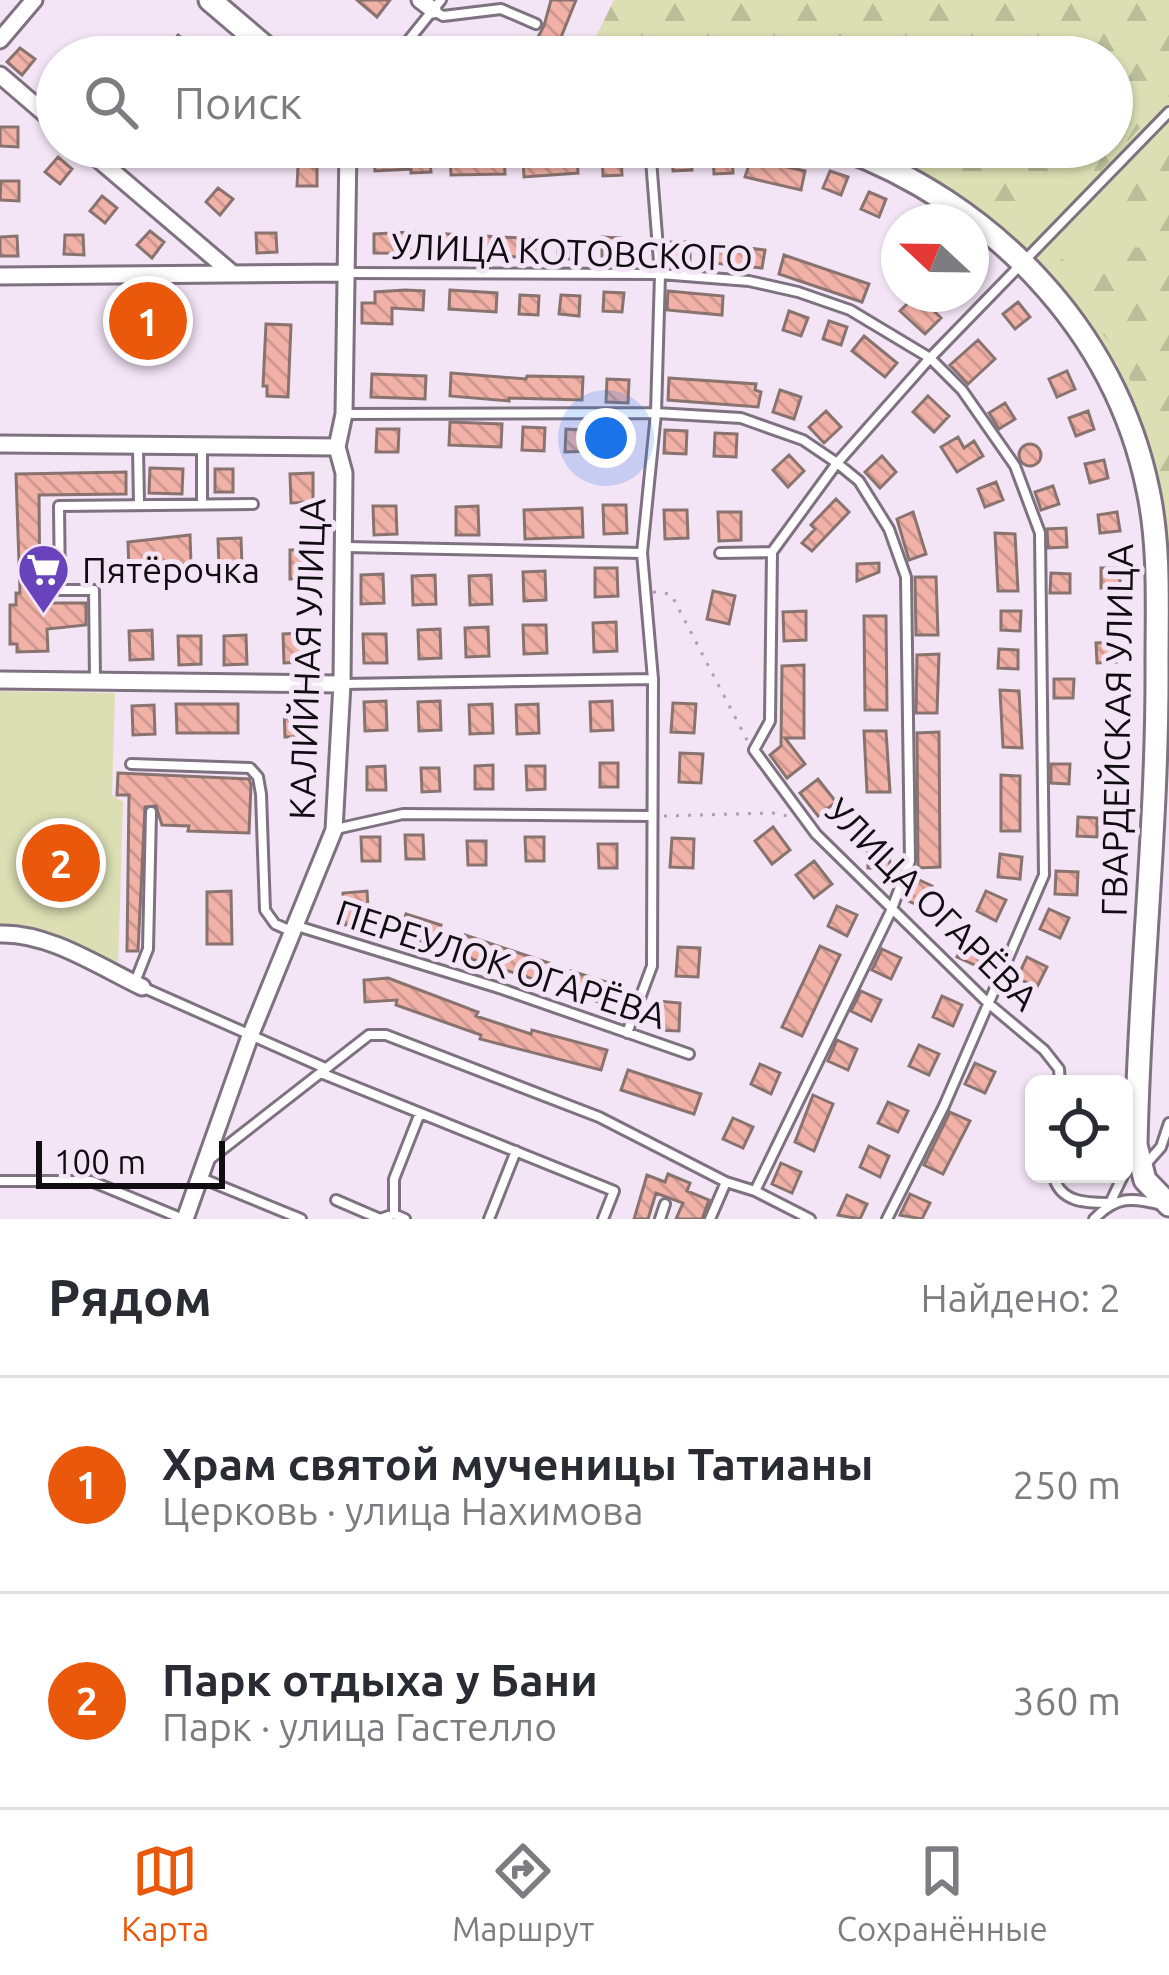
<!DOCTYPE html>
<html lang="ru">
<meta charset="utf-8">
<style>
:root{--surface:#fff;--page:#f7f7f7;--text:#2b2b33;--muted:#7c7c81;--line:#e1e1e2;--accent:#ea580c}
body{margin:0;font-family:Ubuntu,sans-serif;background:var(--page);color:var(--text)}
.controls{position:absolute;right:36px;bottom:36px;display:grid;overflow:hidden;border-radius:18px;box-shadow:0 3px 9px #0004}
.controls button{width:108px;height:108px;display:grid;place-items:center;padding:0;border:0;border-bottom:3px solid var(--line);background:var(--surface);color:var(--text);font:60px sans-serif}
.compass{position:absolute;left:881px;top:204px;width:108px;height:108px;border-radius:50%;background:var(--surface);box-shadow:0 3px 9px #0004;rotate:292deg}
.scale{position:absolute;left:36px;bottom:30px;width:189px;box-sizing:border-box;padding-left:12px;border:6px solid #110c12;border-top:0;font-size:33px;line-height:42px;white-space:nowrap;color:#110c12;-webkit-text-stroke:9px #f3e4f6;paint-order:stroke}
.you{position:absolute;left:606px;top:438px;width:42px;height:42px;margin:-30px;border:9px solid #fff;border-radius:50%;background:#1a73e8;box-shadow:0 0 0 18px #1a73e833}
.badge{display:grid;place-items:center;width:78px;height:78px;border-radius:50%;background:var(--accent);color:#fff;font-size:39px;font-weight:700}
.pin{position:absolute;translate:-50% -50%;border:6px solid #fff;box-shadow:0 3px 12px #0006}
.list{margin:0;padding:0;list-style:none}
h2{display:flex;justify-content:space-between;align-items:center;height:156px;margin:0;padding:0 48px;font-size:51px}
h2 small{font-size:39px;font-weight:400;color:var(--muted)}
.list li{display:grid;grid-template-columns:78px 1fr auto;gap:36px;align-items:center;box-sizing:border-box;height:216px;padding:0 48px;border-top:3px solid var(--line)}
.list b{display:block;font-size:45px;white-space:nowrap}
.list p{margin:0;font-size:39px;white-space:nowrap;color:var(--muted)}
.list em{font-size:39px;font-style:normal;color:var(--muted)}
.icon{flex:none;width:66px;height:66px;fill:none;stroke:currentColor;stroke-width:2;stroke-linecap:round;stroke-linejoin:round}
.map{position:relative;flex:none;width:1169px;height:1219px;overflow:hidden}
.search{position:absolute;background:var(--surface);box-shadow:0 3px 9px #0004;left:36px;right:36px;top:36px;height:132px;display:flex;align-items:center;gap:30px;box-sizing:border-box;padding:0 42px;border-radius:66px;color:var(--muted);font-size:45px}
.sheet{height:588px;background:var(--surface)}
nav{display:flex;justify-content:space-around;align-items:center;box-sizing:border-box;height:168px;border-top:3px solid var(--line);background:var(--surface);font-size:33px;color:var(--muted)}
nav a{display:grid;justify-items:center;gap:6px}
nav .on{color:var(--accent)}
.map>svg:first-child{display:block}
.green{fill:#dbdfb3}
.forest{fill:url(#forest-firs)}
.building{fill:url(#building-back-hatch);stroke:#89736f;stroke-width:3}
.lines{fill:none;stroke-linecap:round;stroke-linejoin:round}
.lane-casing{stroke:#7e7180;stroke-width:14}
.street-casing{stroke:#7e7180;stroke-width:21}
.secondary-casing{stroke:#7e7180;stroke-width:27}
.path{stroke:#aca0ae;stroke-width:3;stroke-dasharray:3 9;stroke-linecap:butt}
.lane{stroke:#fff;stroke-width:8}
.street{stroke:#fff;stroke-width:15}
.secondary{stroke:#fff;stroke-width:21}
.labels{text-anchor:middle;stroke-width:10;stroke-linejoin:round;paint-order:stroke}
.street-label{font-size:36px;fill:#110c12;stroke:#f3e4f6}
.poi-label{font-size:36px;fill:#110c12;stroke:#f3e4f6;text-anchor:start}
</style>
<div class="map">
<svg width="1169" height="1219" viewBox="0 0 1169 1219">
<defs>
<pattern id="forest-firs" width="22" height="20" patternUnits="userSpaceOnUse" patternTransform="scale(3)"><rect width="22" height="20" fill="#dbdfb3"/><path d="M5 1l3.5 6h-7zM16 11l3.5 6h-7z" fill="#bbbe99"/></pattern>
<pattern id="building-back-hatch" width="6" height="6" patternUnits="userSpaceOnUse" patternTransform="scale(3)"><rect width="6" height="6" fill="#f2b1a7"/><path d="M-1 5l2 2M0 0l6 6M5-1l2 2" fill="none" stroke="#ce978f"/></pattern>
</defs>
<rect width="100%" height="100%" fill="#f3e4f6"/>
<path class="green" d="M1169,0V602L1162,503L1117,364L1026,251L874,150L863,147H1112V57Z
M0,691L115,693L112,795L123,802L118,968L51,936L0,924Z"/>
<path class="forest" d="M614,0H1169V96L1089,184L1057,172L1030,181C1022,201 1028,218 1021,238L878,147H1112V57H586Z
M1169,132V237L1116,228L1120,212L1106,193Z
M1120,245L1169,252V497L1122,357L1049,272L1059,256L1079,276L1102,271Z"/>
<path class="building" d="M357,0H390L377,17Z
M551,0H576L553,57H527L544,26Z
M178,35L193,47L185,57H174L166,50Z
M20,48L35,59L22,75L7,62Z
M0,127H18V147L0,146Z
M691,150L692,170L673,171L672,152Z
M393,151V156L429,153L431,172L411,173V169L375,171L373,152Z
M732,153L733,173L714,174L713,154Z
M469,154V158L504,155L505,174L451,175L450,155Z
M577,154L578,173L524,177L523,158Z
M621,155L622,175L603,176L602,157Z
M58,157L72,169L60,184L45,172Z
M751,159L805,171L801,190L745,177Z
M298,166L317,167V186H297Z
M830,171L848,177L841,195L823,188Z
M1,181H19V201L0,200Z
M218,188L233,199L220,215L206,202Z
M869,192L886,199L879,217L861,209Z
M102,196L117,208L105,223L90,211Z
M150,231L164,242L152,258L137,245Z
M412,232L464,235L463,254L374,253V234Z
M256,233H276L277,252L257,253Z
M65,235H83L84,255L64,254Z
M17,236L18,256H0V237Z
M484,236L538,239L537,258L483,255Z
M602,237L621,238V257L602,256Z
M558,239L578,240L577,259H558Z
M671,242H690V261H670Z
M713,244L765,250L762,268L713,263Z
M784,255L869,284L862,302L779,274Z
M405,290L424,291L423,310L392,308V324L362,323V303H375V292Z
M450,290L497,293L496,312L449,309Z
M668,291L723,296L722,315L667,310Z
M604,292L624,293L622,312L603,311Z
M917,294L941,318L925,334L900,311Z
M520,295L539,296L538,315L519,314Z
M561,295L580,296L579,316L559,314Z
M1018,302L1030,317L1015,329L1003,314Z
M116,308H180V333H116Z
M789,311L808,318L801,336L783,330Z
M829,321L847,327L841,345L823,339Z
M266,324L291,325L288,397L267,396V386H263Z
M864,336L897,363L885,377L852,351Z
M978,340L995,359L968,384L950,365Z
M1067,371L1075,389L1057,397L1049,379Z
M451,373L526,379L527,376L583,377L582,400L509,398V401L450,396Z
M372,374L426,376L425,399L371,397Z
M669,378L756,384L755,390L761,392L758,407L668,400Z
M607,379L629,380L628,403L606,402Z
M780,390L801,397L794,419L773,412Z
M928,396L949,416L934,432L913,412Z
M1005,403L1015,419L999,429L989,413Z
M826,411L841,427L824,443L809,427Z
M1088,411L1094,429L1076,436L1069,418Z
M450,422L502,424L501,447L449,445Z
M523,427L545,428L544,451L522,450Z
M606,427L628,428L627,450L565,452L566,429L606,431Z
M377,429H399L398,452H376Z
M665,430L687,431L686,454L664,453Z
M715,433L737,434L736,457L714,456Z
M958,437L964,448L974,441L983,456L957,472L941,447Z
M1019 455a11 11 0 1 1 22 0a11 11 0 1 1-22 0Z
M789,455L804,471L788,487L773,470Z
M882,456L896,472L880,488L865,472Z
M1104,460L1108,478L1090,483L1085,464Z
M150,468L183,469L182,494L149,493Z
M215,469H233V492H215Z
M126,472V494L39,495L40,603H86V625L47,629L48,651L17,652V644H10V605H16V593H20L16,474Z
M313,473V502L291,503L290,474Z
M996,482L1003,500L985,507L978,489Z
M1053,486L1059,504L1041,510L1035,492Z
M836,499L849,512L812,551L802,543L815,529L811,525Z
M603,505H626L627,533L604,534Z
M373,506H396L397,534L374,535Z
M478,506L479,535H456V507Z
M582,508L583,537L525,539L524,510Z
M664,510H687L688,538L665,539Z
M718,512H741V540L719,541Z
M913,512L926,554L909,560L897,519Z
M1117,512L1120,531L1100,533L1098,515Z
M1066,528L1067,547L1048,548L1047,529Z
M995,533L1015,534L1018,591H998Z
M190,535L191,564L129,570L128,542Z
M241,538L242,567L219,568L218,539Z
M290,550H312L313,579H290Z
M879,563V572L857,581V564Z
M595,568H617L618,596L595,597Z
M1101,568H1120V587L1101,588Z
M545,571L546,600L524,601L523,572Z
M1051,573L1070,574V593H1050Z
M383,574L384,603L361,604V575Z
M435,575L436,604L413,605L412,576Z
M491,575L492,604L470,605L469,576Z
M915,577H936L938,635H916Z
M713,591L735,596L729,624L707,619Z
M806,611V640L784,641L783,612Z
M1001,611H1021L1020,631L1001,630Z
M864,616H886L887,710H865Z
M616,622L617,651L594,652L593,623Z
M523,625H546L547,653L524,654Z
M488,627L489,656L466,657L465,628Z
M440,629L441,658L419,659L418,630Z
M152,630L153,659L130,660L129,631Z
M305,633L306,662L284,663L283,634Z
M363,634H386L387,663H364Z
M246,635L247,664L224,665V636Z
M178,636H201V664L179,665Z
M1115,642L1116,662L1097,663L1096,643Z
M999,649L1018,650V669L998,668Z
M939,654L937,713H916L917,655Z
M804,665V738H785L805,764L787,778L770,755L781,746L782,666Z
M1054,679H1074L1073,698H1054Z
M1000,690L1019,691L1022,748L1003,747Z
M386,701L387,730L365,731L364,702Z
M440,701L441,730L419,731L418,702Z
M612,701L613,730L591,731L590,702Z
M673,703L696,704L694,733L671,732Z
M176,704H238V733H177Z
M492,704L493,733L470,734L469,705Z
M538,704L539,733L517,734L516,705Z
M154,705L155,734L133,735L132,706Z
M284,708H306L307,737H285Z
M864,731H886L890,792H867Z
M939,732L940,867L918,868L917,733Z
M680,753L703,754L701,783L679,782Z
M600,763H618V787H600Z
M1051,764H1070L1069,784L1051,783Z
M493,765V789H475V766Z
M385,766L386,790H367V767Z
M526,766H545V789L527,790Z
M421,768H439L440,791L422,792Z
M118,773L249,779L251,785L249,833L188,831L189,826L162,825L156,806L145,807L138,951H127L129,795H117Z
M1001,775L1020,776V831H1001Z
M818,779L836,802L818,816L800,793Z
M1078,817L1097,818V837L1077,836Z
M773,827L790,850L772,864L755,841Z
M405,835H423L424,859H406Z
M361,837H380V861H362Z
M525,837H544V861H526Z
M672,838L694,839L693,868L670,867Z
M467,841H486V865H468Z
M598,844H617V868H599Z
M867,845H889L890,868H868Z
M1000,854L1022,857L1020,879L998,877Z
M814,861L832,884L814,898L796,875Z
M1056,871L1078,872L1077,895L1055,894Z
M913,877L932,886L922,907L904,899Z
M231,891L232,944H207V892Z
M367,891L369,923L345,925L343,893Z
M986,891L1006,900L996,921L977,911Z
M837,906L857,915L847,936L828,926Z
M1049,909L1069,918L1060,938L1040,929Z
M406,914L441,925L435,945L400,934Z
M465,935L549,963L542,982L459,955Z
M967,936L987,946L977,966L957,957Z
M820,946L840,955L802,1036L782,1027Z
M678,947L700,948L698,977L676,976Z
M882,949L901,958L891,979L872,970Z
M1027,957L1047,967L1037,987L1017,978Z
M571,971L606,982L599,1002L565,991Z
M388,978L478,1012L476,1016L531,1034L532,1030L607,1050L601,1070L480,1039L481,1035L396,1005L397,1000L365,1002L364,980Z
M861,991L881,1000L871,1021L851,1011Z
M942,996L962,1005L953,1026L933,1017Z
M658,1001L680,1003L679,1031L656,1030Z
M837,1040L857,1049L848,1070L828,1061Z
M919,1045L939,1054L929,1075L909,1066Z
M975,1063L995,1072L985,1093L965,1084Z
M760,1064L780,1073L771,1094L751,1084Z
M628,1070L701,1094L694,1114L621,1090Z
M813,1095L833,1104L814,1151L795,1142Z
M888,1102L908,1111L898,1132L878,1123Z
M950,1112L970,1121L943,1174L924,1165Z
M733,1118L753,1127L743,1148L723,1139Z
M869,1146L889,1156L880,1177L860,1167Z
M781,1163L801,1172L792,1193L772,1184Z
M668,1174L690,1183L687,1191L709,1200L702,1219H676L683,1203L656,1193L648,1219H634L647,1175L665,1182Z
M910,1194L930,1203L922,1219L900,1215Z
M847,1195L867,1204L860,1219L838,1215Z"/>
<g class="lines">
<defs>
<path id="lane" d="M434,11L443,16L501,9L536,24
M395,57L441,0
M347,273L660,274L749,281L798,292L850,310L930,358L962,390L1015,466L1040,533L1044,875L944,1106L887,1219
M345,414L656,413L741,418L803,440L837,463L859,481L889,529L906,577L910,861L891,911L755,1191
M202,446V504
M138,447L139,505
M346,547L642,553
M772,552L770,721L754,750L816,834L988,1003L1044,1050L1059,1069L1060,1084
M772,552L837,463L930,358L1169,112
M720,553L772,552
M95,680L94,590H60L59,506L253,504
M343,684L653,679
M131,764L250,768L258,777L261,794L265,910L275,924L291,931
M336,829L403,814L651,816
M297,926L499,988L689,1054
M135,982L148,949L151,812
M142,987L325,1068
M627,1033L652,966L653,679L642,553L656,413L660,274L650,147
M321,1073L614,1191L603,1219
M210,1159L369,1035H386L599,1117L726,1182L755,1191L810,1219
M1146,1164L1161,1147L1169,1123
M1053,1174C1059,1203 1086,1203 1110,1203L1132,1157
M201,1178L301,1219
M0,1181H91L183,1219
M336,1200L380,1219L394,1214
M405,1219L394,1214V1179L420,1113
M489,1219L516,1151
M660,1219L665,1204
M710,1219L726,1182
M1094,1219C1116,1196 1132,1197 1162,1205"/>
<path id="street" d="M420,0L433,10
M0,40L34,0
M0,75L57,124
M84,147L233,274
M0,276L346,273
M0,444L337,447
M0,680L342,684
M0,934C48,932 100,967 142,987
M185,1219L250,1036L334,830L342,684L344,473L337,447L344,414L348,147"/>
<path id="secondary" d="M210,0L277,57
M838,147C990,202 1115,328 1148,490C1160,546 1157,605 1157,663C1158,824 1139,984 1136,1145L1145,1180L1169,1205"/>
</defs>
<use href="#lane" class="lane-casing"/>
<use href="#street" class="street-casing"/>
<use href="#secondary" class="secondary-casing"/>
<path class="path" d="M653,592L671,594L747,740
M664,816L773,813L792,817"/>
<use href="#lane" class="lane"/>
<use href="#street" class="street"/>
<use href="#secondary" class="secondary"/>
</g>
<defs>
<symbol id="supermarket-pin" viewBox="-11 -11 22 30"><path d="M0 17L-7.5 6A9.5 9.5 0 1 1 7.5 6Z" fill="#6943bb" stroke="#f3e4f6"/><path d="M-6-5.5h2.5l.6 2H6L4.5 2H-2.5L-4.4-4H-6ZM-1.5 3.2a1.3 1.3 0 1 0 .1 0ZM3 3.2a1.3 1.3 0 1 0 .1 0Z" fill="#fff"/></symbol>
</defs>
<g fill-rule="evenodd">
<use href="#supermarket-pin" x="14" y="540" width="59" height="81"/>
</g>
<g class="labels">
<g class="street-label">
<text transform="translate(572 252) rotate(2)" y="13">УЛИЦА КОТОВСКОГО</text>
<text transform="translate(307 659) rotate(-88)" y="13">КАЛИЙНАЯ УЛИЦА</text>
<text transform="translate(1117 730) rotate(-89)" y="13">ГВАРДЕЙСКАЯ УЛИЦА</text>
<text transform="translate(932 904) rotate(45)" y="13">УЛИЦА ОГАРЁВА</text>
<text transform="translate(501 964) rotate(18)" y="13">ПЕРЕУЛОК ОГАРЁВА</text>
</g>
<g class="poi-label">
<text x="82" y="583">Пятёрочка</text>
</g>
</g>
</svg>
<div class="controls">
<button><svg class="icon" aria-label="locate" viewBox="0 0 24 24"><circle cx="12" cy="12" r="6"/><path d="M12 2v4M12 18v4M2 12h4M18 12h4"/></svg></button>
</div>
<svg class="compass" viewBox="-18 -18 36 36"><path d="M0-13l5 13h-10z" fill="#e53935"/><path d="M0 13l5-13h-10z" fill="#7c7c81"/></svg>
<div class="scale">100 m</div>
<div class="you"></div>
<div class="pin badge" style="left:148px;top:321px">1</div>
<div class="pin badge" style="left:61px;top:863px">2</div>
<div class="search"><svg class="icon" aria-label="search" viewBox="0 0 24 24"><circle cx="10" cy="10" r="6"/><path d="M15 15l6 6"/></svg>Поиск</div>
</div>
<section class="sheet">
<h2>Рядом<small>Найдено: 2</small></h2>
<ul class="list">
<li><span class="badge">1</span><div><b>Храм святой мученицы Татианы</b><p>Церковь · улица Нахимова</p></div><em>250 m</em></li>
<li><span class="badge">2</span><div><b>Парк отдыха у Бани</b><p>Парк · улица Гастелло</p></div><em>360 m</em></li>
</ul>
</section>
<nav>
<a class="on"><svg class="icon" aria-label="map" viewBox="0 0 24 24"><path d="M3 6l6-2 6 2 6-2v14l-6 2-6-2-6 2zM9 4v14M15 6v14"/></svg>Карта</a>
<a><svg class="icon" aria-label="directions" viewBox="0 0 24 24"><path d="M12 3l9 9-9 9-9-9zM9 14v-3h6M13 9l2 2-2 2"/></svg>Маршрут</a>
<a><svg class="icon" aria-label="saved" viewBox="0 0 24 24"><path d="M7 4h10v16l-5-4-5 4z"/></svg>Сохранённые</a>
</nav>
